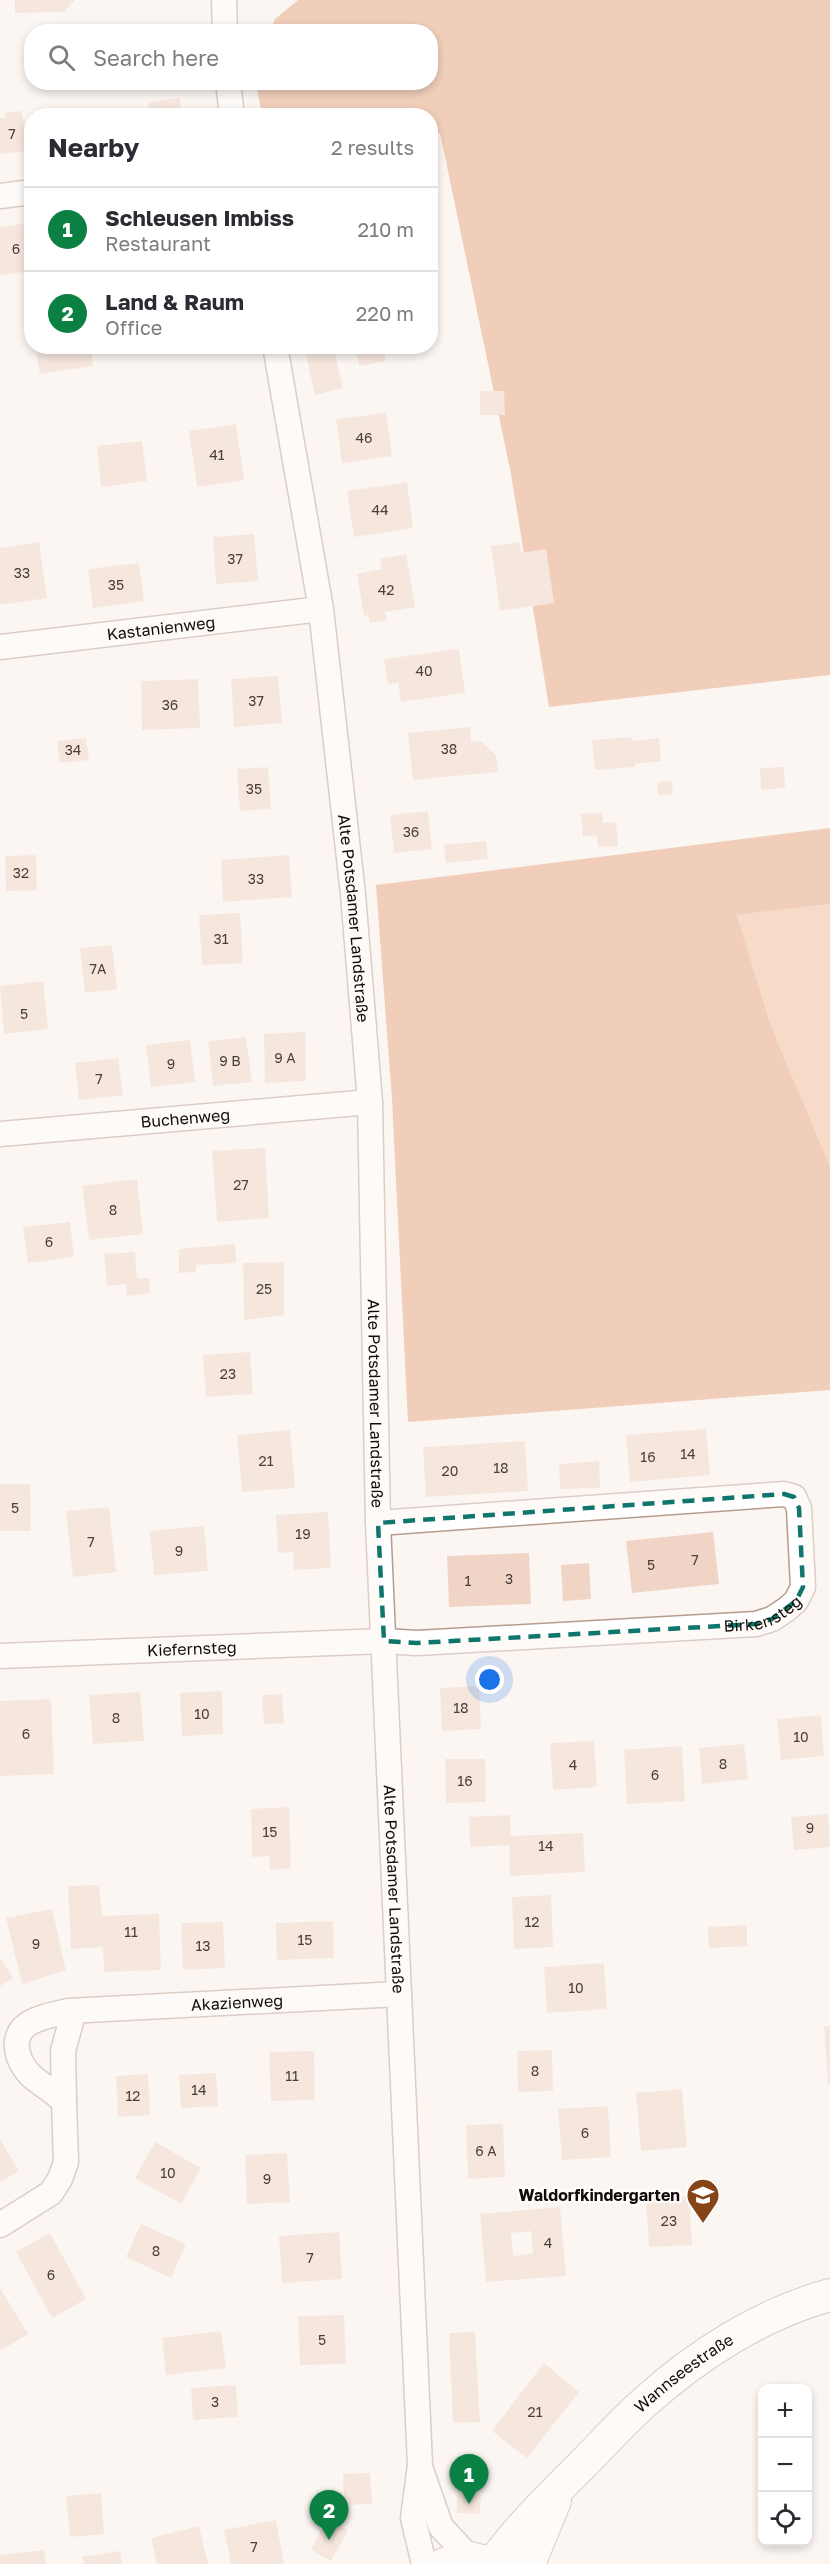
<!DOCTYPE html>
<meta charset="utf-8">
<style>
:root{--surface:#fff;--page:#f7f7f7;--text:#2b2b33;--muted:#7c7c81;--line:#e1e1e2;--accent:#0b8043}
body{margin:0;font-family:"Golos Text",sans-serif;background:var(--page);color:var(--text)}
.controls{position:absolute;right:18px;bottom:18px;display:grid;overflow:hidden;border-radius:12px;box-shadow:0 3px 9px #0003}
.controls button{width:54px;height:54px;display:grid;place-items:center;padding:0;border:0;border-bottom:2px solid var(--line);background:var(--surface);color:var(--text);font:30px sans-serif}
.you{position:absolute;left:490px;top:1680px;width:21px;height:21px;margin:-15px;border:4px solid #fff;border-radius:50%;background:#1a73e8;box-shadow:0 0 0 9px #1a73e833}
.badge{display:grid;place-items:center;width:39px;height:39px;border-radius:50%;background:var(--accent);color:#fff;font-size:20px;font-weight:700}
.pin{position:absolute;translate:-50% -50px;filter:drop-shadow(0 2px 3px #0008)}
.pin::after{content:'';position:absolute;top:32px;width:21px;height:18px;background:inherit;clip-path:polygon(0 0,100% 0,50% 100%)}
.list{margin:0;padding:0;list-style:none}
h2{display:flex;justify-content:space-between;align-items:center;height:78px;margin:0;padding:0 24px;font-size:26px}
h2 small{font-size:20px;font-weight:400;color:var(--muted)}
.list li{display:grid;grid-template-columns:39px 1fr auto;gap:18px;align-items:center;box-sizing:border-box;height:84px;padding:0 24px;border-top:2px solid var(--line)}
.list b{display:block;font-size:22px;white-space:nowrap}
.list p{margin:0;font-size:20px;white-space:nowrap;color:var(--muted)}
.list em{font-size:20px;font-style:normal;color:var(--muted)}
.icon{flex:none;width:33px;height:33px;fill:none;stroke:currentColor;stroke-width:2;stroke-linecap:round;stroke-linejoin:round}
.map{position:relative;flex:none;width:830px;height:2564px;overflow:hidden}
.search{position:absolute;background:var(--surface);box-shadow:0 3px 9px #0003;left:24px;top:24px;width:414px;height:66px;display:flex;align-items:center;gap:15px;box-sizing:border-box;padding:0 21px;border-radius:24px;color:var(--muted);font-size:22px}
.panel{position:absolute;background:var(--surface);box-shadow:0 3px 9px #0003;left:24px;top:108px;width:414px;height:246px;border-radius:24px}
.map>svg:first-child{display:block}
.green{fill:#f3b897}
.forest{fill:#e49e75}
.building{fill:#f0d5c6;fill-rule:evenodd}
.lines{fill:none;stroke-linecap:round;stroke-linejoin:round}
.minor-casing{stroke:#b69c8e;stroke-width:27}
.tertiary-casing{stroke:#b69c8e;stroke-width:34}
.minor{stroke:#fff;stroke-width:24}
.tertiary{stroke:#fff;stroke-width:32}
.marked{fill:none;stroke:#0f766e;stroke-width:4.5;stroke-dasharray:12 8;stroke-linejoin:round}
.labels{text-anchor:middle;stroke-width:4.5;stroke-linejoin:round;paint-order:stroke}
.number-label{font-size:14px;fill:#4b3e37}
.street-label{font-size:16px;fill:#140b07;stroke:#fff}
.poi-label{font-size:16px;font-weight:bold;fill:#140b07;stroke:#fff;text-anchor:end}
</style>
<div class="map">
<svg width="830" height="2564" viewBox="0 0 830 2564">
<rect width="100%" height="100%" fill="#fcf6f3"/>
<path class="green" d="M830,904V1166L771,1026L737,915Z"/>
<path class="forest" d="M298,0H830V675L549,707L511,474L440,133L431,134L430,116L262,115L256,83L430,82V32L270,31L275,19Z
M830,828V904L737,915L771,1026L830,1166V1390L408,1422L392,1100L376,885Z"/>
<path class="building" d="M15,0H75L64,12L15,13Z
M180,98L182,116H112L149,109L148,102Z
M22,111L27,151L0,154V118H5V113Z
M32,222V271L0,275V227Z
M44,346H90L93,366L40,374L36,350L45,349Z
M304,346H333L343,388L315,395Z
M356,346H383L386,361L359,366Z
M480,391H504L505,415H480Z
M386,413L392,456L342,463L336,419Z
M236,424L244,480L197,487L189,431Z
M142,441L147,481L101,487L97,446Z
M407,482L413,528L354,537L347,491Z
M254,534L258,581L216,584L213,537Z
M39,542L47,598L0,605V548Z
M520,542L521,553L546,549L554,603L500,611L491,546Z
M406,554L415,607L385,612L387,620L370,623L368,615L364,616L357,574L382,569L380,559Z
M139,563L144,601L93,608L88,569Z
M459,649L465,693L401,702L398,683L388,684L384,659Z
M278,676L282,723L234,727L231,679Z
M198,679L200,728L142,730L141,681Z
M470,727L471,742L481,741L496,755L498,772L413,780L408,733Z
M632,737L633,741L659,738L661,761L635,764V767L595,770L592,740Z
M86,738L89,760L60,763L57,741Z
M268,767L271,809L240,811L237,769Z
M784,767L785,788L761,790L760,768Z
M672,781L673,794L658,795L657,782Z
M428,811L432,849L394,853L390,815Z
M602,813L603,823L616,822L618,846L598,847L597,835L583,837L581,814Z
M486,841L488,859L446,863L444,845Z
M36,855L37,890L6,891L5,856Z
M289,855L292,897L223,902L221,860Z
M240,913L243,963L202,965L199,915Z
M112,945L117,989L85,993L80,948Z
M43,981L48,1029L4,1034L0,986Z
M305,1032L306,1081L265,1083L264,1034Z
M246,1037L252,1082L213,1086L208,1041Z
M190,1040L195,1082L151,1087L146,1045Z
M118,1058L123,1095L79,1100L75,1063Z
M265,1148L269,1218L217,1222L212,1151Z
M137,1179L143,1234L89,1240L82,1186Z
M70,1222L74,1257L28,1263L23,1227Z
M235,1244L236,1263L196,1265V1272L179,1273V1249Z
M135,1252L137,1278H149L150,1293L127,1296L126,1284L107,1286L104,1254Z
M284,1262V1315L244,1320L243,1263Z
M250,1352L253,1394L206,1397L203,1355Z
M706,1429L710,1475L630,1482L626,1435Z
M290,1430L295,1488L242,1492L237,1435Z
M525,1441L528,1491L426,1497L423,1447Z
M599,1461L600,1488L560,1489L559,1464Z
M0,1484H30L31,1531H0Z
M109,1507L116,1572L73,1577L66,1511Z
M328,1512L331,1568L294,1570L293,1552L278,1553L276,1515Z
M204,1526L208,1571L154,1575L150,1531Z
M713,1532L719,1584L632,1593L626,1541Z
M529,1553L531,1604L449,1607L447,1556Z
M589,1563L591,1599L563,1601L561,1565Z
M479,1686L481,1729L442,1731L440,1688Z
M222,1691L223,1734L182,1736L180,1693Z
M140,1692L144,1741L93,1744L89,1695Z
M282,1694L284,1723L264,1724L262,1695Z
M51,1699L54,1774L0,1776V1701Z
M821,1715L824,1756L781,1760L777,1719Z
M594,1741L597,1787L553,1790L550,1743Z
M744,1744L748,1779L702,1784L699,1748Z
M682,1746L685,1801L627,1804L624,1750Z
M445,1759H485L486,1802L446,1803Z
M289,1807L291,1868L270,1870L269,1856L252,1857L251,1809Z
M828,1814L830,1847L794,1850L791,1817Z
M510,1815L511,1836L583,1833L585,1872L510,1876L509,1845L470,1847L469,1817Z
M99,1885L102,1916L159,1914L161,1970L104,1972L103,1947L71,1949L68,1886Z
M551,1895L553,1947L514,1949L512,1897Z
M52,1909L66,1970L22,1984L6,1918Z
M333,1921L334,1958L277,1960L276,1923Z
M223,1922L225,1968L183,1970L181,1923Z
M747,1925V1946L709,1948L708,1927Z
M0,1958L13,1978L0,1986Z
M604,1963L607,2009L547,2013L544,1967Z
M824,2026H830V2084H828Z
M552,2050L553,2091L518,2092L517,2051Z
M314,2051L315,2100L271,2101L269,2052Z
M216,2073L218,2106L181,2108L179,2075Z
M148,2074L150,2115L118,2117L116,2076Z
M682,2089L687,2147L641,2151L636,2093Z
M608,2106L611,2157L562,2160L558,2109Z
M503,2124L505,2177L468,2179L466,2125Z
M0,2139L19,2171L0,2182Z
M155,2142L201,2168L181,2204L135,2178Z
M287,2153L290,2202L247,2204L245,2155Z
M689,2196L692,2245L649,2247L646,2198Z
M560,2207L566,2276L486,2282L480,2214ZM531,2231L533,2253L513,2256L511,2233Z
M141,2224L186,2244L171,2278L126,2257Z
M339,2232L342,2279L282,2283L279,2236Z
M50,2233L86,2299L52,2318L16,2252Z
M0,2288L28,2334L0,2351Z
M344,2315L346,2364L300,2365L298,2316Z
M221,2331L226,2368L166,2375L162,2338Z
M475,2332L480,2422L453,2423L449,2333Z
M544,2363L579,2392L527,2458L492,2431Z
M236,2385L238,2417L193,2420L191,2388Z
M370,2473L372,2504L344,2505L343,2474Z
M101,2493L104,2534L70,2537L66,2496Z
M457,2495H481L480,2514L457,2513Z
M327,2519L348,2530L331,2561L311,2550Z
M276,2520L284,2564H231L224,2530Z
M199,2526L208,2564H157L151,2538Z
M44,2550L46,2564H0V2555Z
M120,2551L122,2564H84L82,2557Z"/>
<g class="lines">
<defs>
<g id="minor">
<path d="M224,0L225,32"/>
<path d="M228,82L232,116"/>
<path d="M0,196L32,192"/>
<path id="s1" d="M275,346L321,609L353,894L370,1102L378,1523L420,2465L413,2518L424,2564"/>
<path id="s2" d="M0,647L321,609"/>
<path id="s3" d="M0,1134L370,1102"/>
<path id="s4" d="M0,1656L384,1641L417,1643L756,1624L772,1619L787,1609L796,1601L803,1587L799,1508L794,1497L784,1494L378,1523"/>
<path d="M64,2102L63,2051L74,2011"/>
<path id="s5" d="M0,2225L51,2193L60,2179L66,2162L64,2102C55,2092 46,2088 35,2079C19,2067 7,2038 28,2024C39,2017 55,2014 68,2011L399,1994"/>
<path d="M421,2470L441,2527L470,2558"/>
</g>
<g id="tertiary">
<path id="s6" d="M493,2563C519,2527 550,2497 582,2465C603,2444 623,2421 646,2401C697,2355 763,2313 830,2295"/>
<path d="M444,2564L470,2558L495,2564"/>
<path d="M529,2564L555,2501"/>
</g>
</defs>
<use href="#minor" class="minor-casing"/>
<use href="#tertiary" class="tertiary-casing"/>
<use href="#minor" class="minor"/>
<use href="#tertiary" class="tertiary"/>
</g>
<path d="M0 0H830V2564H0ZM784,1494L794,1497L799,1508L803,1587L796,1601L772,1619L756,1624L417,1643L384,1641L378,1523Z" fill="#fcf6f3" fill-opacity=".55" fill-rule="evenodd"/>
<path class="marked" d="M784,1494L794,1497L799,1508L803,1587L796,1601L772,1619L756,1624L417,1643L384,1641L378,1523Z"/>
<defs>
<symbol id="school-pin" viewBox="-11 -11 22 30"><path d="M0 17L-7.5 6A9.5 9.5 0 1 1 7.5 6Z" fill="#874416" stroke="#fff"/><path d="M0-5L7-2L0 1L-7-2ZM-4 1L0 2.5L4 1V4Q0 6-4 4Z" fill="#fff"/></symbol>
</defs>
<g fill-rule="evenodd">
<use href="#school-pin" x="684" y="2176" width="38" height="52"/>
</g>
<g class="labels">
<g class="number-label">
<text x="12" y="139">7</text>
<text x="16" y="254">6</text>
<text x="364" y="443">46</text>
<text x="217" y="460">41</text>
<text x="380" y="515">44</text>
<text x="235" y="564">37</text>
<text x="22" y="578">33</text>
<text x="116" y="590">35</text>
<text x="386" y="595">42</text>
<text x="424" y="676">40</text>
<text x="256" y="706">37</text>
<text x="170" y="710">36</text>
<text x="449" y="754">38</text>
<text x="73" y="755">34</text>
<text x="254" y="794">35</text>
<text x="411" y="837">36</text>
<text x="21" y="878">32</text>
<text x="256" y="884">33</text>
<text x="221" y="944">31</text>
<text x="98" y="974">7A</text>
<text x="24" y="1019">5</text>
<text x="285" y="1063">9 A</text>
<text x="230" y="1066">9 B</text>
<text x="171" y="1069">9</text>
<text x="99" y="1084">7</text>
<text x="241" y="1190">27</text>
<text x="113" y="1215">8</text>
<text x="49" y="1247">6</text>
<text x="264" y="1294">25</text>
<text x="228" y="1379">23</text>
<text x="688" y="1459">14</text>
<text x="648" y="1462">16</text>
<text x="266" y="1466">21</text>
<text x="501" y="1473">18</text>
<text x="450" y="1476">20</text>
<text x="15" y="1513">5</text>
<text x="303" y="1539">19</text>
<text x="91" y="1547">7</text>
<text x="179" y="1556">9</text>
<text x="695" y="1565">7</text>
<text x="651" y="1570">5</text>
<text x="509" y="1584">3</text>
<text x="468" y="1586">1</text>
<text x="461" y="1713">18</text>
<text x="202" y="1719">10</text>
<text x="116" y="1723">8</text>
<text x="26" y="1739">6</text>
<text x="801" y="1742">10</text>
<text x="723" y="1769">8</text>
<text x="573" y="1770">4</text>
<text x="655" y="1780">6</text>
<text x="465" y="1786">16</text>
<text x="810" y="1833">9</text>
<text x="270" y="1837">15</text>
<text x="546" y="1851">14</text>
<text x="532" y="1927">12</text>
<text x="131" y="1937">11</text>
<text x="305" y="1945">15</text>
<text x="36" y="1949">9</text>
<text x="203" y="1951">13</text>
<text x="576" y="1993">10</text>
<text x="535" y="2076">8</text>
<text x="292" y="2081">11</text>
<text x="199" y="2095">14</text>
<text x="133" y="2101">12</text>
<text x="585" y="2138">6</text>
<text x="486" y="2156">6 A</text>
<text x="168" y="2178">10</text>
<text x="267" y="2184">9</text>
<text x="669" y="2226">23</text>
<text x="548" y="2248">4</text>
<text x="156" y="2256">8</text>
<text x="310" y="2263">7</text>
<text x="51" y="2280">6</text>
<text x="322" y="2345">5</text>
<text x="215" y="2407">3</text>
<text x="535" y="2417">21</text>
<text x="254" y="2552">7</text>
</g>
<g class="street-label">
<text dy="6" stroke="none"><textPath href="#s2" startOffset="162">Kastanienweg</textPath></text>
<text dy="6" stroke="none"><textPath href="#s1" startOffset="578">Alte Potsdamer Landstraße</textPath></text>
<text dy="6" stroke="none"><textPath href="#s3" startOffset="186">Buchenweg</textPath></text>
<text dy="6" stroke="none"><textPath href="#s1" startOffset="1064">Alte Potsdamer Landstraße</textPath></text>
<text dy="6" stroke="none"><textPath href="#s4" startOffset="766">Birkensteg</textPath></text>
<text dy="6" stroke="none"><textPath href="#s4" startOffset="192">Kiefernsteg</textPath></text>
<text dy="6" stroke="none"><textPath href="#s1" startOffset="1550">Alte Potsdamer Landstraße</textPath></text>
<text dy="6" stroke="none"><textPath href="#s5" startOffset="468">Akazienweg</textPath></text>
<text dy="6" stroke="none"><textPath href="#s6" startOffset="270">Wannseestraße</textPath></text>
</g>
<g class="poi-label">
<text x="680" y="2201">Waldorfkindergarten</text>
</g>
</g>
</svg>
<div class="controls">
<button>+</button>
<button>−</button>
<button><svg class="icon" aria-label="locate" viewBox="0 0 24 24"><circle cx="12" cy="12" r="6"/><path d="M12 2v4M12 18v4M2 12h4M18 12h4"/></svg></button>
</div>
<div class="you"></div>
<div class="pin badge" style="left:469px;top:2504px">1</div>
<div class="pin badge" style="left:329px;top:2540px">2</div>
<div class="search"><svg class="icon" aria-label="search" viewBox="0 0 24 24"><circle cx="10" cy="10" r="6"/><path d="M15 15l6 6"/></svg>Search here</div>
<section class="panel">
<h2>Nearby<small>2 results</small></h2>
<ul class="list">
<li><span class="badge">1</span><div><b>Schleusen Imbiss</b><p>Restaurant</p></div><em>210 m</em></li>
<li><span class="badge">2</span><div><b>Land &amp; Raum</b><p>Office</p></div><em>220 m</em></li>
</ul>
</section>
</div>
